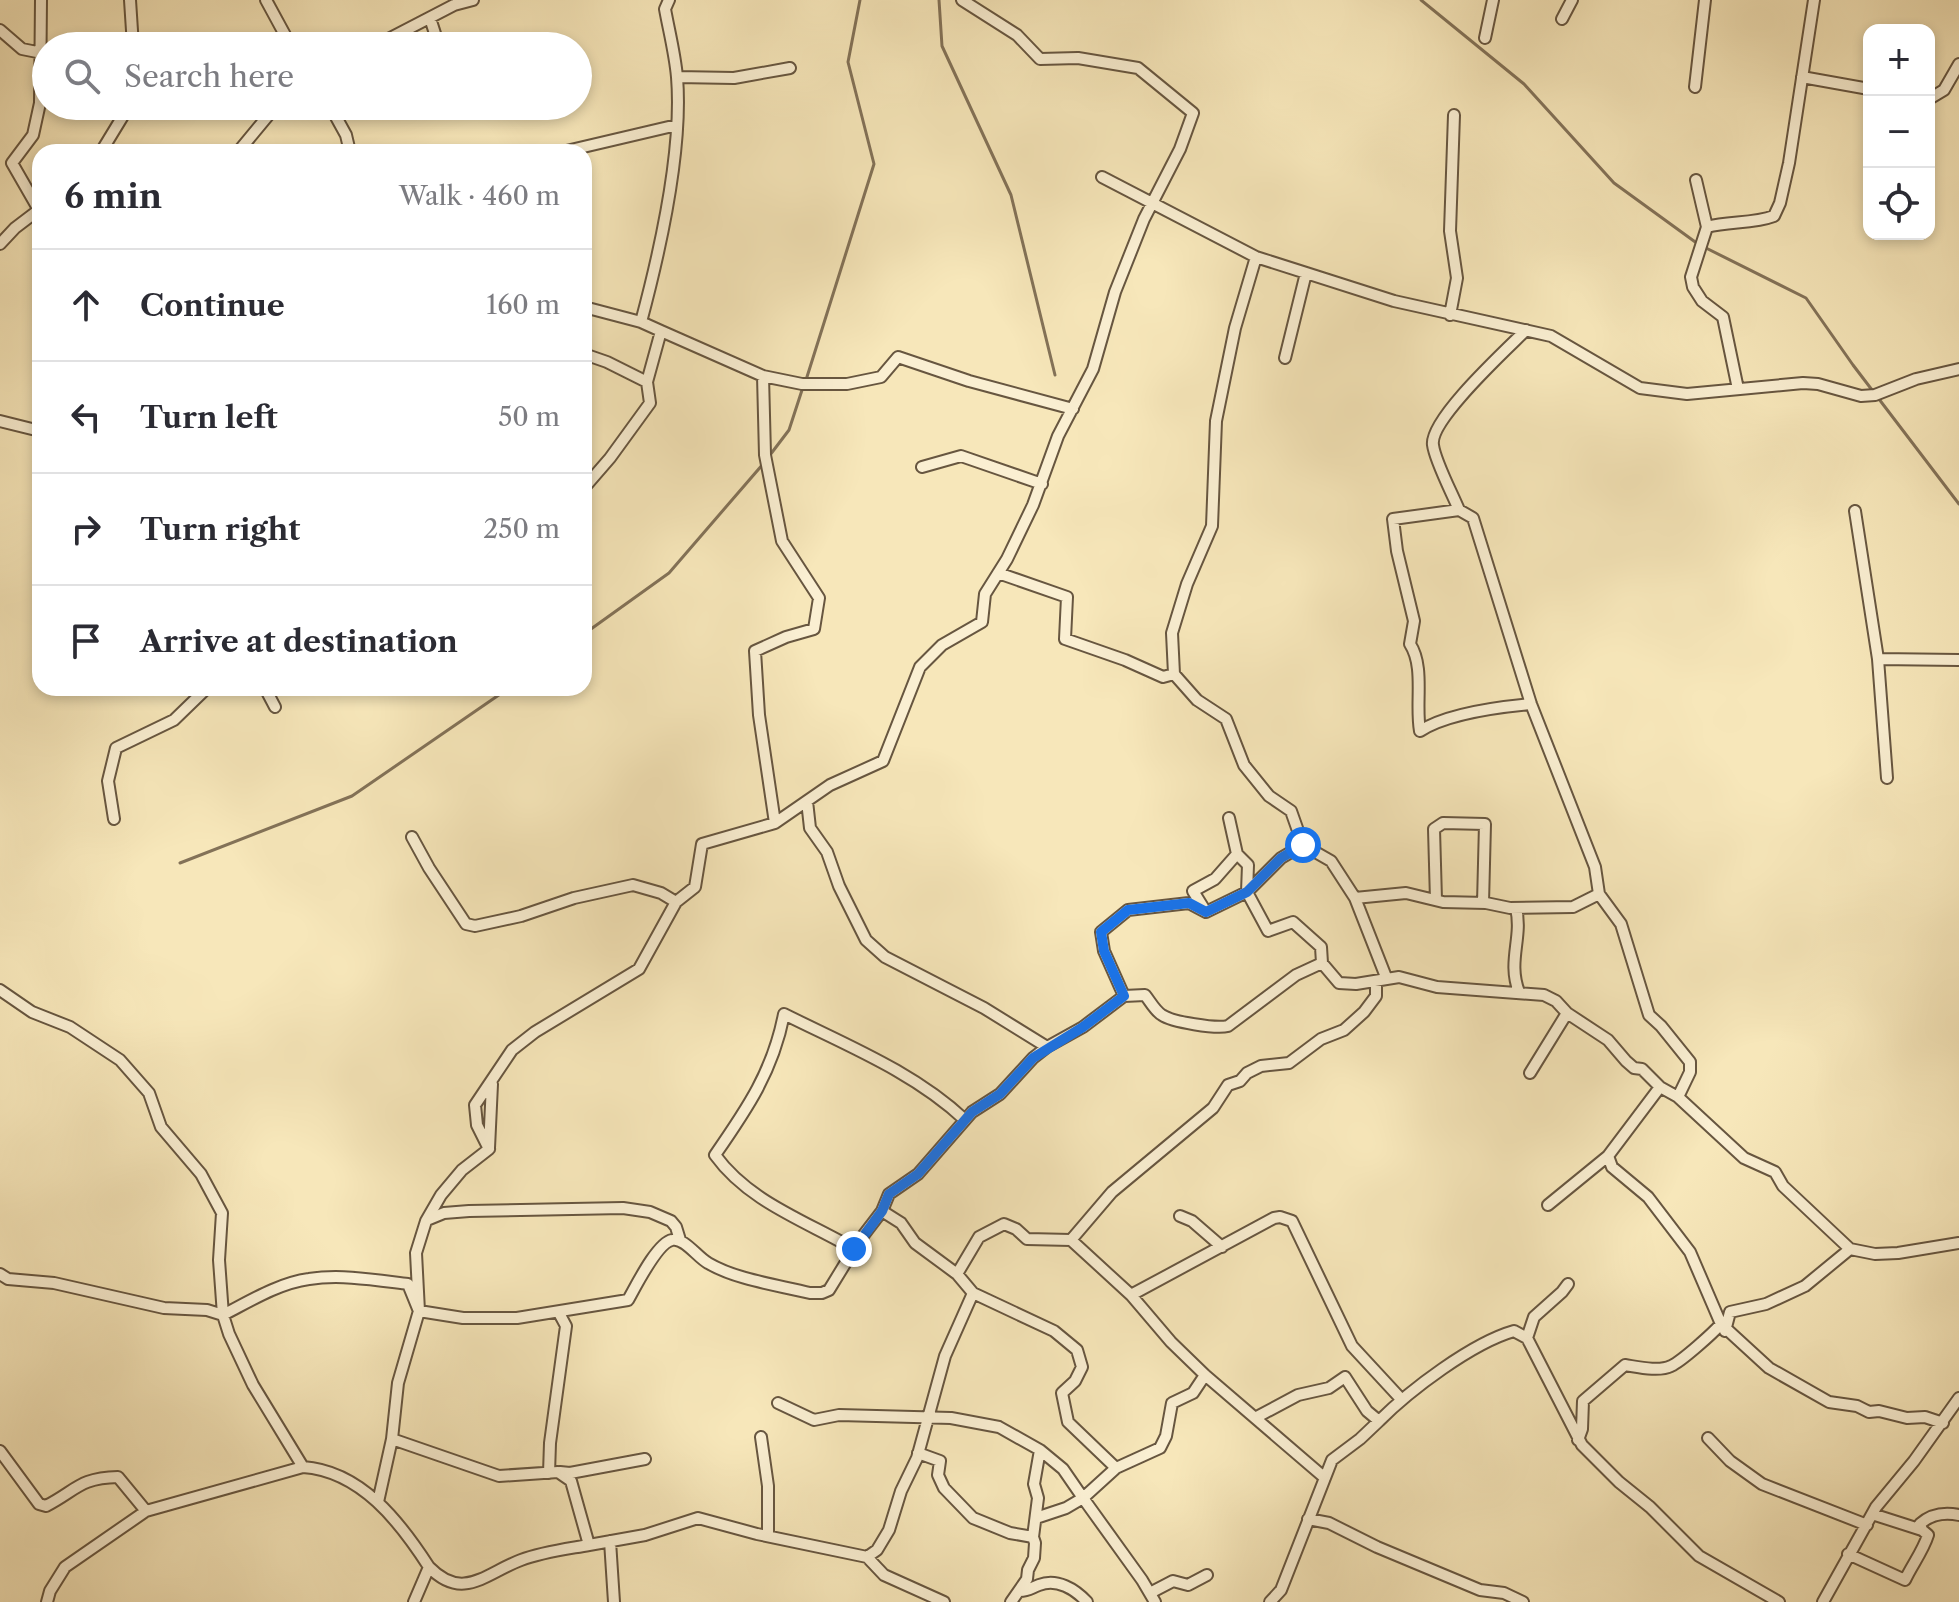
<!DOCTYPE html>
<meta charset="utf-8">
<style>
:root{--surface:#fff;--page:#f7f7f7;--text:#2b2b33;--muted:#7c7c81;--line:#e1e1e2}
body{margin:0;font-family:"Libre Caslon Text",serif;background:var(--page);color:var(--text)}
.controls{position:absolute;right:24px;top:24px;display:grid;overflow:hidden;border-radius:16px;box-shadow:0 4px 12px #0003}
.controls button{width:72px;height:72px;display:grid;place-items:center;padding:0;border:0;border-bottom:2px solid var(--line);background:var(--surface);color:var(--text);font:40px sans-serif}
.stop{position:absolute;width:24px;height:24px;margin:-18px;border:6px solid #1a73e8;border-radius:50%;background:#fff}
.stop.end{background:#1a73e8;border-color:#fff;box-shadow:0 2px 8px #0008}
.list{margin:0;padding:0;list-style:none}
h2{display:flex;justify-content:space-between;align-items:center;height:104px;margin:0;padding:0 32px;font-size:34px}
h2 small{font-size:26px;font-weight:400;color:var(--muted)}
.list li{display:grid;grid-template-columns:52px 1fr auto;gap:24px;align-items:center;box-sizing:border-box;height:112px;padding:0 32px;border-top:2px solid var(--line)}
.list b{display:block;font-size:30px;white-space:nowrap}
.list em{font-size:26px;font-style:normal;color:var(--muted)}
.icon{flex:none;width:44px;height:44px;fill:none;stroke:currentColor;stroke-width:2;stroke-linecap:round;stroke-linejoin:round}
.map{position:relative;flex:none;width:1959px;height:1602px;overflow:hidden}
.search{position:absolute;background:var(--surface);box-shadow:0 4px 12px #0003;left:32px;top:32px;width:560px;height:88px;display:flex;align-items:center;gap:20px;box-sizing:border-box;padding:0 28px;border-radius:44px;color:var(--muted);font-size:30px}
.panel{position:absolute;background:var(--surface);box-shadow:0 4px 12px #0003;left:32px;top:144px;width:560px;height:552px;border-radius:24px}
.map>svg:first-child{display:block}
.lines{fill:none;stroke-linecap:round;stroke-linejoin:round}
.stream{stroke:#837258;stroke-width:3}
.minor-casing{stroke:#675640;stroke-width:14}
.minor{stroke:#faefd2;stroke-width:10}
.route{stroke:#1a73e8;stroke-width:10}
</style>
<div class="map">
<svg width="1959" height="1602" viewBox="0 0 1959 1602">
<rect width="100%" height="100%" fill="#f7e7ba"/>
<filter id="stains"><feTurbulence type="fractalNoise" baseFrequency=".0025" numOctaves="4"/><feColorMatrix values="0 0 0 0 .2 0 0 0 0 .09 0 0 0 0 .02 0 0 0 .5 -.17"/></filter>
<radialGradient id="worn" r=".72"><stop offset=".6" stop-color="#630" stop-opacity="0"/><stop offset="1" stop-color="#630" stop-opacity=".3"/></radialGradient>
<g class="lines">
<path class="stream" d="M939,0L942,46L1011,195L1055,375
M1421,0L1524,84L1614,183L1698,244L1806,298L1853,365L1959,504
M806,380L874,164L848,62L860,0
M770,455L789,430L803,387
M584,634L669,573L763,464
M180,863L352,796L509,688"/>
<defs>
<path id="minor" d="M130,0L133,46
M266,0L291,46
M430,18L439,46
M1562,19L1572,0
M0,30L22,49L42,53
M1485,38L1493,0
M375,46L454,5L473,0
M677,77L734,78L790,68
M1802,77L1869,89
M1695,87L1705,0
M1929,99L1944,90L1959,64
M330,106L346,135L350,152
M101,152L129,106
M238,152L276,106
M562,152L677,125
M1102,177L1256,257L1394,301L1551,336L1640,388L1687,394L1803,383L1818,384L1861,396L1875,395L1916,379L1959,369
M1696,180L1707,227L1691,277L1693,287L1702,301L1723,317L1738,389
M39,210L12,163L33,135L40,103L41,0
M1707,227C1729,221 1753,224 1774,216L1780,203L1789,163L1814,0
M0,244L15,228L40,209
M1256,257L1235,328L1216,421L1212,526L1187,584L1172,633L1174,674L1197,700L1226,719L1244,765L1269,796L1291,811L1303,845L1331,861L1355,898L1386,977
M584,307L641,322
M1450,315L1457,278L1450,231L1454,115
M661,331L763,376L802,384H847L881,377L898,357L969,381L1073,409
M584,354L607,362L647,382
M1285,358L1306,273
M763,376L765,455L782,541L819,598L814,629L786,637L755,651L759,715L775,823
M0,421L40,431
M922,467L961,456L1042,484
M584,488L610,458L650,403L647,382L661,331L641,322C660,251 683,150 677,77C675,54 669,31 665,9L669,0
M1459,510C1452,493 1435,461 1433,445C1429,420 1507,349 1526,330
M1855,511L1878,659L1887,778
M998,573L1067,597L1065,639L1125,660L1163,677L1174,674
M1878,659L1959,660
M265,688L275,707
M1531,704C1498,707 1448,713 1420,731C1415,704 1425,667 1410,644L1414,621L1397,551L1393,519L1459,510L1473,518L1531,704L1595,867L1599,894L1621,924L1649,1015L1661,1026L1690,1062V1072L1678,1097
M807,801L810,828L827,852L839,886L866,940L885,957L984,1008L1047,1047
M1229,818L1237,854L1248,865L1247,892L1268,931L1293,922L1321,947L1322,963L1339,983L1356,984L1399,977L1437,987L1544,995L1556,1001L1567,1013L1608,1040L1626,1061L1634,1068L1642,1069L1660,1087L1678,1097L1744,1158L1775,1172L1783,1186L1850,1249L1875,1254L1898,1253L1959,1243
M114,819L108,781L116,748L174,720L207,688
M412,837L429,868L466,924L475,926L521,916L574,898L633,885L661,893L676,902
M1355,898L1406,893L1443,902L1486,903L1510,908L1573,907L1599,894
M1436,900L1434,829L1443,823L1485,824L1483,903
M1516,908C1523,938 1507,961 1519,992
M1206,912L1193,891L1215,879L1237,854
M0,990L32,1012L70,1027L120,1060L149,1093L161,1127L201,1174L222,1213L219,1260L223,1315L229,1334L253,1385L303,1467
M1124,996L1104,951L1101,932L1128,910L1189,903L1206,912L1247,892L1281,858L1303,845
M1530,1073L1567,1013
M1660,1087L1608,1156L1612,1167L1648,1197L1690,1252L1721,1324
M489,1148L492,1084
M1548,1205L1608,1156
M1180,1216L1192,1221L1222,1247
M427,1220L444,1213L469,1211L623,1208L650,1212L671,1221L676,1227L680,1240
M1071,1240L1112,1192L1213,1108L1228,1085L1240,1081L1247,1073L1261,1066L1289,1063L1321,1039L1344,1030L1364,1012L1376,996V981
M854,1249C806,1221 749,1202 715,1155C747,1109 773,1071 784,1014C846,1045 914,1072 965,1120
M0,1274L8,1279L54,1283L164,1308L207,1310L223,1315C250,1301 279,1283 309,1279C341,1274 376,1280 408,1284L419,1311L463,1318H517L628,1300C636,1286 657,1243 672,1240C684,1237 697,1257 708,1263C737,1280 778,1285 810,1293H822L829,1290L859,1241L882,1211L889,1194L918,1174L972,1112L1000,1094L1033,1058L1047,1047L1083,1027L1124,996L1145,995C1150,1001 1155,1011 1162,1015C1172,1022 1216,1029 1228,1026L1296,975L1322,963
M957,1274L979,1237L1004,1224L1016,1229L1027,1239L1071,1240L1131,1295L1171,1342L1205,1375L1325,1478
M1568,1284L1562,1292L1534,1317L1527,1338L1582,1445L1619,1482L1650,1507L1699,1556L1779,1602
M973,1293L1054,1331L1077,1350L1082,1367L1075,1381L1062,1393L1068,1422L1116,1468
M1131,1295L1274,1218L1280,1217L1292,1221L1352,1346L1401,1399
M1725,1331L1730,1312L1766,1304L1805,1286L1850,1249
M778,1403L814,1420L839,1415L951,1418L999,1427L1040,1450L1034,1484L1038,1498L1033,1537L1035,1543L1034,1558L1028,1570L1027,1579L1011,1602
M1255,1418L1298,1395L1329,1388L1345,1377L1367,1411L1379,1421L1360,1439L1332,1460L1281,1590L1270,1602
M1379,1421C1410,1390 1472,1343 1514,1331L1527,1338
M761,1437L768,1486V1536
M1708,1438L1730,1461L1762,1484L1867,1525
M392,1439L499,1476L558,1472L571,1481L589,1545L645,1535L698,1518L757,1534L867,1557L884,1575L944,1602
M1578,1440L1582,1429L1583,1401L1625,1365C1638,1367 1659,1372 1671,1366C1682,1361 1713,1333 1721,1324L1769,1368L1829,1402L1857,1406L1869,1412L1879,1411L1907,1418L1925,1417L1943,1423
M1040,1450L1063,1469L1083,1498L1116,1468L1160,1448L1166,1436L1172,1403L1193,1393L1205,1375
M0,1451L39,1504L46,1506C77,1490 79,1478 118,1477L146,1511
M918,1453L940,1461L938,1475L944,1488L973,1518L1010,1533L1033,1537
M560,1472L570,1473L645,1459
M549,1473L550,1443L566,1326L559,1313
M378,1502L392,1439L398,1383L419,1311L416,1253L426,1221L441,1195L462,1170L489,1149L477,1125L475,1105L512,1050L535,1032L639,969L676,902L695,887L702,844L775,823L830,785L883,761L920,667L942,645L982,622L985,594L1007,559L1033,505L1058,436L1093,369L1115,292L1144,219L1180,149L1193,113L1138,68L1078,58L1040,59L1017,35L962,0
M1036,1518L1066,1508L1083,1498L1142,1580L1155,1602
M1308,1519L1329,1523L1377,1547L1480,1590L1504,1593L1523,1602
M1922,1530L1920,1524C1931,1514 1944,1512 1959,1515
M610,1541L614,1602
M1848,1554L1905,1580C1912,1565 1923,1551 1928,1535L1922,1530L1872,1514
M867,1557L877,1550L889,1530L901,1491L917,1458L945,1356L973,1293L957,1274L915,1243L901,1223L882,1211
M429,1567C463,1602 486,1573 521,1560C542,1552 567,1549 589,1545
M1020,1591C1028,1591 1031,1588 1039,1585C1057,1578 1075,1589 1087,1602
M1150,1593L1173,1581L1188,1585L1207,1575
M47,1602L50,1591L65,1567L146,1511L303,1467C361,1471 400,1522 429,1567L414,1602
M1823,1602L1876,1507L1914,1461L1959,1398"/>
</defs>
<use href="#minor" class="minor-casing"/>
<use href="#minor" class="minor"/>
</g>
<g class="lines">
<path class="route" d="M854,1249L882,1211L889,1194L918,1174L972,1112L1000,1094L1033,1058L1083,1027L1124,996L1104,951L1101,932L1128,910L1189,903L1206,912L1247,892L1281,858L1303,845"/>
</g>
<rect width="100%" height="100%" filter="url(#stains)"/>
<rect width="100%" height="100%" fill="url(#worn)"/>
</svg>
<div class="controls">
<button>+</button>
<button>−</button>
<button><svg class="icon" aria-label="locate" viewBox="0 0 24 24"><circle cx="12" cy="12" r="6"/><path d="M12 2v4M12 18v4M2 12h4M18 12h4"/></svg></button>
</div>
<div class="stop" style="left:1303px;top:845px"></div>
<div class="stop end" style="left:854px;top:1249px"></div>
<div class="search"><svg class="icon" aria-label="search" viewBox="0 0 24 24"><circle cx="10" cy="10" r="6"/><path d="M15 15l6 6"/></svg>Search here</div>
<section class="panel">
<h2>6 min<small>Walk · 460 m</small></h2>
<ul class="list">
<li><svg class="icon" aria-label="ahead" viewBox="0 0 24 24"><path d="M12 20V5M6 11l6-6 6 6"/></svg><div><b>Continue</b></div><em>160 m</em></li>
<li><svg class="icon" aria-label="left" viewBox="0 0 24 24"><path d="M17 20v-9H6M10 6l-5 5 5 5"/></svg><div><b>Turn left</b></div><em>50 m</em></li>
<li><svg class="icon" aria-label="right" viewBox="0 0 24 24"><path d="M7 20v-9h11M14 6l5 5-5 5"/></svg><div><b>Turn right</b></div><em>250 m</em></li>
<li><svg class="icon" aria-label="arrive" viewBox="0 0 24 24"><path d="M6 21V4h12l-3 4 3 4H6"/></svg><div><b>Arrive at destination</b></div></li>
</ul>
</section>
</div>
